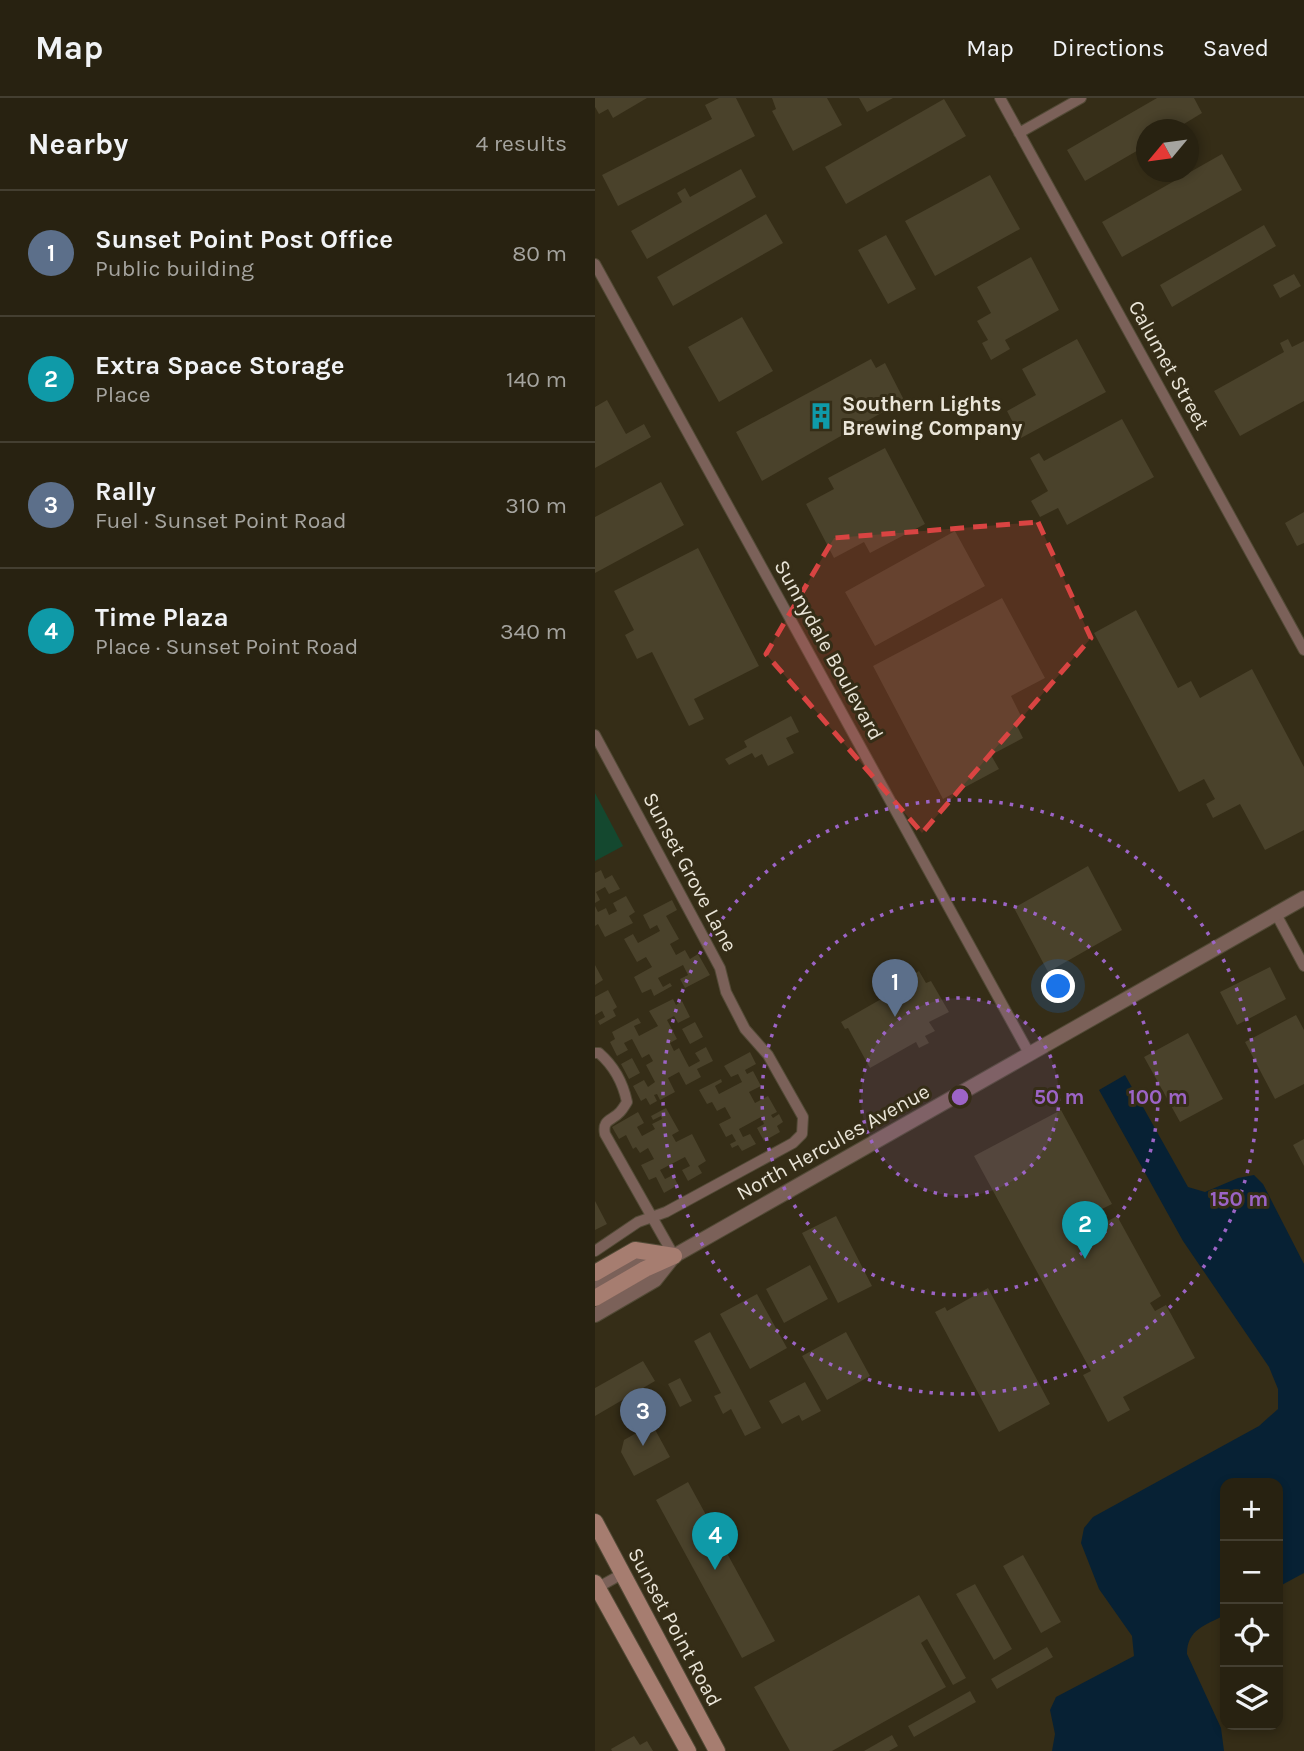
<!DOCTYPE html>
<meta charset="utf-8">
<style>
:root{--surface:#282211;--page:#302a1a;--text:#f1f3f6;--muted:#a5a49f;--line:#443f31;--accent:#b45309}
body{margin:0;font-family:Karla,sans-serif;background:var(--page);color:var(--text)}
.controls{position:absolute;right:21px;bottom:21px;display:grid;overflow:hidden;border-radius:14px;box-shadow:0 4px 10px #0003}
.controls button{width:63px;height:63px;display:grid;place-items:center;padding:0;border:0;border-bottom:2px solid var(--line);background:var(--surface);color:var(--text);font:35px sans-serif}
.compass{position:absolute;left:541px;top:21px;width:63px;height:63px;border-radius:50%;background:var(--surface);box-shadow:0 4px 10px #0003;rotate:241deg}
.you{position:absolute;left:464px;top:889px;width:24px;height:24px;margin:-18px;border:5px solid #fff;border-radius:50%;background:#1a73e8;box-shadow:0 0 0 10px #1a73e833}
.badge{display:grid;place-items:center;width:46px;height:46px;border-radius:50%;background:var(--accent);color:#fff;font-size:23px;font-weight:700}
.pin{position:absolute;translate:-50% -58px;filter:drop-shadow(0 2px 4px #0008)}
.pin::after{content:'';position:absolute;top:37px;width:24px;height:21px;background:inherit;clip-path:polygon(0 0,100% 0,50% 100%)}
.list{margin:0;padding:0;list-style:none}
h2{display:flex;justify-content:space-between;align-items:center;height:91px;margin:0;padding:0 28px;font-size:30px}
h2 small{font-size:23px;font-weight:400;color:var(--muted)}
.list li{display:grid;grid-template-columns:46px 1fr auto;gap:21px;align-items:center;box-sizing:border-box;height:126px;padding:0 28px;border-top:2px solid var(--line)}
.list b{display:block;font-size:26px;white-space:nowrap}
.list p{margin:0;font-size:23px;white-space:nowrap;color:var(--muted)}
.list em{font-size:23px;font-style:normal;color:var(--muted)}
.icon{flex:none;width:38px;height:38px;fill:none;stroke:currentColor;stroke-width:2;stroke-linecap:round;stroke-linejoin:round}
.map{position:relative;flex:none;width:709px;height:1653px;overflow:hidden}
header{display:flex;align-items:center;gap:42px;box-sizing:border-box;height:98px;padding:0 35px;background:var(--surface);border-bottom:2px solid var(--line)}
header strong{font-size:33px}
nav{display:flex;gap:38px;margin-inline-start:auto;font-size:24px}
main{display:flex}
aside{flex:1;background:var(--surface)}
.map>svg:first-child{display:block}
.green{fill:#14482f}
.water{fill:#072134}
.building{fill:#4a422b}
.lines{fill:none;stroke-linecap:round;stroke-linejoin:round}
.minor-casing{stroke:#524a36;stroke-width:12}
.tertiary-casing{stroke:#524a36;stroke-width:16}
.secondary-casing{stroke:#524a36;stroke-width:18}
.minor{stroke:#7b6159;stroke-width:10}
.tertiary{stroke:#7b6159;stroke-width:14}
.secondary{stroke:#a67d70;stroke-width:16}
.marked{fill:#d94442;fill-opacity:0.2;stroke:#d94442;stroke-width:5;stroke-dasharray:14 9;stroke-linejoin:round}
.ring{fill:none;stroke:#9c64c6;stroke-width:3.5;stroke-dasharray:3.5 7}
.labels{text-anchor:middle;stroke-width:6;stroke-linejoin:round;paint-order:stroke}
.street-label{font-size:21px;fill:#eae5d8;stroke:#352d17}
.poi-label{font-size:21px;font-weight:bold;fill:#eae5d8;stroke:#352d17;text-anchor:start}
.centre{fill:#9c64c6;stroke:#352d17;stroke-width:3.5}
.ring-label{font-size:21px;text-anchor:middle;font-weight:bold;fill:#9c64c6;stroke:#352d17;stroke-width:6;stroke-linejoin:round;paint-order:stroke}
</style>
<header>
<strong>Map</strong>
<nav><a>Map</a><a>Directions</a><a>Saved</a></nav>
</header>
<main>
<aside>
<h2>Nearby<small>4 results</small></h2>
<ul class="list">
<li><span class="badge" style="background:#5c6f8a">1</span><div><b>Sunset Point Post Office</b><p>Public building</p></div><em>80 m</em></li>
<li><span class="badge" style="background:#0f9aa8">2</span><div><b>Extra Space Storage</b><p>Place</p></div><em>140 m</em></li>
<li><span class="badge" style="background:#5c6f8a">3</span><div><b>Rally</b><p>Fuel · Sunset Point Road</p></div><em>310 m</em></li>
<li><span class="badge" style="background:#0f9aa8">4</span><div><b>Time Plaza</b><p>Place · Sunset Point Road</p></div><em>340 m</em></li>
</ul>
</aside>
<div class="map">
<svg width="709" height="1653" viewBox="0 0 709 1653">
<rect width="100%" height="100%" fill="#352d17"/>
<path class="green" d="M0,695L28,748L0,763Z"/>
<path class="water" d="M530,977L593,1089L610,1094L643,1080L659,1077L668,1086L709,1166V1475L683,1489V1385H630V1517C611,1527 592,1531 592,1556L626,1630L629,1653H457L460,1636L455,1612L461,1599L539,1558L537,1538L504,1491L486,1445L489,1430L498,1419L664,1328L683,1311V1291L674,1269L588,1143L504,992Z"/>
<path class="building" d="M0,0H52L18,20L13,11L4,16L0,9Z
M124,0H141L160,38L23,108L7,77L117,21L110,7Z
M177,0H232L247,27L198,53L177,13L181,11Z
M264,0H298L272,14Z
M562,0H599L607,15L579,32H552V47L490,83L472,52Z
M349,1L371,38L251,106L230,69Z
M627,56L647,92L527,159L507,124Z
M146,71L161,99L52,161L36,133L87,104L82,95L90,90L95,99Z
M395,77L425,131L340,178L310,123Z
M171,116L188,145L78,208L62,179Z
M669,127L681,148L577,209L565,187Z
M291,137L321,191L293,206L263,152Z
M436,159L464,212L410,242L415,251L396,262L387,245L393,242L382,223L396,215L382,189Z
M699,176L706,188L685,200L678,187Z
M147,219L178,273L124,304L93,249Z
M482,241L511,294L426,340L412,313L441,297L427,271Z
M693,241L697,249L709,243V303L645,338L619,293L689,254L685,245Z
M276,261L281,270L290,265L309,302L167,383L141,334Z
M12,302L31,336L49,326L56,339L0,370V309Z
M527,321L559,379L472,427L463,410L445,419L436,403L453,393L435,360L444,355L449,363Z
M290,350L330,426L275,455L269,444L239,460L211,406L239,391L233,380Z
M66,384L89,427L0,475V419Z
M709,414V445L702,448L690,425Z
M360,433L390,488L280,548L250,494Z
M103,450L164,568L99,601L109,621L94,628L57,554L42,561L30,537L39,532L19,493Z
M407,500L450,580L416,598L427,620L420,624L428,640L396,657L404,671L348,701L278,568Z
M541,512L583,590L596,583L605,600L657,571L709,669V732L670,752L645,706L618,720L611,706L620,701L609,681L584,694L499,535Z
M196,618L204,634L191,640L199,655L173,668L167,656L160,660L157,655L134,667L130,661L152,649L149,643Z
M493,768L527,832L453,874L419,810Z
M6,772L10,781L17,777L25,791L14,796L10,789L1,794L5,802L0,805V775Z
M31,798L40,814L34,818L38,825L10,839L3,826L0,828V808L3,814L11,810L14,817L22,813L18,805Z
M77,802L82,812L71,818L84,841L75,846L81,857L90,852L95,861L103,856L115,877L90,890L85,881L93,877L88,867L63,880L68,889L75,885L77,888L59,898L56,891L47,895L39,879L57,869L51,859L42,864L29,841L38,836L43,845L65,833L62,827L55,831L48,817Z
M0,867L8,882L0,887Z
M675,869L691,901L642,927L625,894Z
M324,873L331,885L336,883L354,914L334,924L340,933L330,938L334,945L324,950L321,944L275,970L253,930L250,931L246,924L316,884L314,879Z
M13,892L22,909L18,912L21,918L5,927L3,923L10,919L7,913L0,917V899Z
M78,901L81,907L87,903L95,919L83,925L79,918L72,922L82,941L75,945L79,953L84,950L94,969L105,963L100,955L111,949L118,963L102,971L106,979L91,987L84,974L73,980L80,994L65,1002L62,996L59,997L62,1003L55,1007L51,1000L46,1003L38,988L49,982L53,989L60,984L51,967L58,963L54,956L47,960L37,941L29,945L33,952L22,958L15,944L20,941L17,934L43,920L46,925L39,928L44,938L63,928L54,913Z
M701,917L709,932V986L680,1001L650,944Z
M100,924L108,939L95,946L87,931Z
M593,935L628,1001L585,1024L549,959Z
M155,954L161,966L150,972L152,976L158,973L166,988L154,994L160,1005L173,998L182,1014L176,1017L178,1020L184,1016L188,1024L182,1028L185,1034L169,1043L162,1030L169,1026L166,1019L144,1031L148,1039L155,1036L161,1046L147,1053L143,1047L137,1050L135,1046L141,1043L137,1036L131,1039L124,1026L136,1020L130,1009L122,1013L117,1004L112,1006L104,992L126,981L127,984L120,988L124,996L147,984L143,976L136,979L129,968Z
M37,960L45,975L34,981L26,966Z
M71,1010L84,1033L77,1037L81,1044L97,1036L111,1063L103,1068L107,1075L93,1083L87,1072L95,1068L90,1059L65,1072L70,1081L78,1077L83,1087L69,1095L61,1079L54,1082L46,1067L59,1061L53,1050L45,1055L41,1049L38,1051L31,1037L24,1041L17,1029L43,1014L49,1025L42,1029L47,1038L60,1031L57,1026L67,1021L66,1018L58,1022L56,1018Z
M466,1012L517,1106L505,1112L511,1124L522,1118L566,1198L555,1205L560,1213L571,1207L600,1260L528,1299L535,1312L513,1324L488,1277L496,1273L379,1058Z
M709,1041V1068L698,1047Z
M0,1103L12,1126L0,1132Z
M241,1118L277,1188L243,1205L207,1135Z
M215,1167L233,1201L189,1225L171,1191Z
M393,1190L455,1306L404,1334L340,1214L350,1209L352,1213Z
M162,1196L192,1250L155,1271L125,1216Z
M115,1234L166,1330L150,1338L136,1311L128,1316L119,1298L126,1295L99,1243Z
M251,1234L275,1278L232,1302L207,1258Z
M48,1263L60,1283L0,1318V1290Z
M85,1280L97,1303L85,1309L73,1286Z
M210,1284L226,1313L207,1323L204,1317L187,1326L174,1303Z
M57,1326L75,1359L39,1378L26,1354L29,1342Z
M93,1384L180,1543L147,1560L61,1402Z
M428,1457L466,1524L446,1535L408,1468Z
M380,1486L417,1551L399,1562L361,1496Z
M324,1497L371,1580L358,1587L332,1541L326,1545L351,1589L237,1653H195L159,1589Z
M452,1549L458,1559L402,1591L396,1581Z
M375,1593L381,1604L319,1639L313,1628Z
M297,1637L303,1648L294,1653H269Z
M39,1638L45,1647L52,1643L58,1653H17L16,1651Z"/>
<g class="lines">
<defs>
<path id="minor" d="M405,0L709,552
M424,35L486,0
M0,166L435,957
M0,637L125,870L131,894L150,931L173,957L208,1019L207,1036L198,1045L71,1114L43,1124L0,1153
M681,816L709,868
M0,955H4C19,968 28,985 32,1004C30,1007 28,1011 25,1014C17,1023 7,1021 10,1036L79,1158
M0,1491L27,1476"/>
<path id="tertiary" d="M0,1186L31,1168L79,1158L709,800
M0,1217L60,1182L79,1158"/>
<path id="secondary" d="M0,1175L40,1152L79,1158
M0,1200L50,1171L79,1158
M0,1424L122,1653
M0,1485L93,1653"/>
</defs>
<use href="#minor" class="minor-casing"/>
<use href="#tertiary" class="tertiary-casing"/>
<use href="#secondary" class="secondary-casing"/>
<use href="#minor" class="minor"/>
<use href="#tertiary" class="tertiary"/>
<use href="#secondary" class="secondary"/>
</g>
<path class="marked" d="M443,424L496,540L327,735L171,556L239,440Z"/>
<circle cx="365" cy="999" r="99" fill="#9c64c6" fill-opacity=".12"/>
<g class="ring">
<circle cx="365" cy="999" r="99"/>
<circle cx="365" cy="999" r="198"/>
<circle cx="365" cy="999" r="297"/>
</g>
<defs>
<symbol id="building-bare" viewBox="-9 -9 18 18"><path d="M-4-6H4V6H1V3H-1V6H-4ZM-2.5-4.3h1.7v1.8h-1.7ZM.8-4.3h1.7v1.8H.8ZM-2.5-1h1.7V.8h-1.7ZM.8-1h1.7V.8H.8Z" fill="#0f9aa8" stroke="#352d17" stroke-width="2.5" paint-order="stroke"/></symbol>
</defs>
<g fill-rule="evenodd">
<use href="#building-bare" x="207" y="299" width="38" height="38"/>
</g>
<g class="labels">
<g class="street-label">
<text transform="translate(574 267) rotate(61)" y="7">Calumet Street</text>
<text transform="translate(234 552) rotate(61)" y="7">Sunnydale Boulevard</text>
<text transform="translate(95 774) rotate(62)" y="7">Sunset Grove Lane</text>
<text transform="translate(238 1044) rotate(-29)" y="7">North Hercules Avenue</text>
<text transform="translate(80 1529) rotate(62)" y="7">Sunset Point Road</text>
</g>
<g class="poi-label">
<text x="247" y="313">Southern Lights<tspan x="247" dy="24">Brewing Company</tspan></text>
</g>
</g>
<circle cx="365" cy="999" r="10" class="centre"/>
<g class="ring-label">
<text x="464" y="1006">50 m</text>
<text x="563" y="1006">100 m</text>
<text x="644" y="1108">150 m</text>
</g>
</svg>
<div class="controls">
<button>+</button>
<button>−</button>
<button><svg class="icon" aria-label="locate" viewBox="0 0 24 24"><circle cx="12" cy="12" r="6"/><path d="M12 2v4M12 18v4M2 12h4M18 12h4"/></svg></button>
<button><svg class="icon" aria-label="layers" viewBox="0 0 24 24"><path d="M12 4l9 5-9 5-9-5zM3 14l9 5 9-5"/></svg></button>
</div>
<svg class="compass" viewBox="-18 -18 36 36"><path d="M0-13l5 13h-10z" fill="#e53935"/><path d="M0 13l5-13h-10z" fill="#a5a49f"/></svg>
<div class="you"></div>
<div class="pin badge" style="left:300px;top:919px;background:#5c6f8a">1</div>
<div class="pin badge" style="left:490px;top:1161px;background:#0f9aa8">2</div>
<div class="pin badge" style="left:48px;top:1348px;background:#5c6f8a">3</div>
<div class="pin badge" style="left:120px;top:1472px;background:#0f9aa8">4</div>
</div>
</main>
